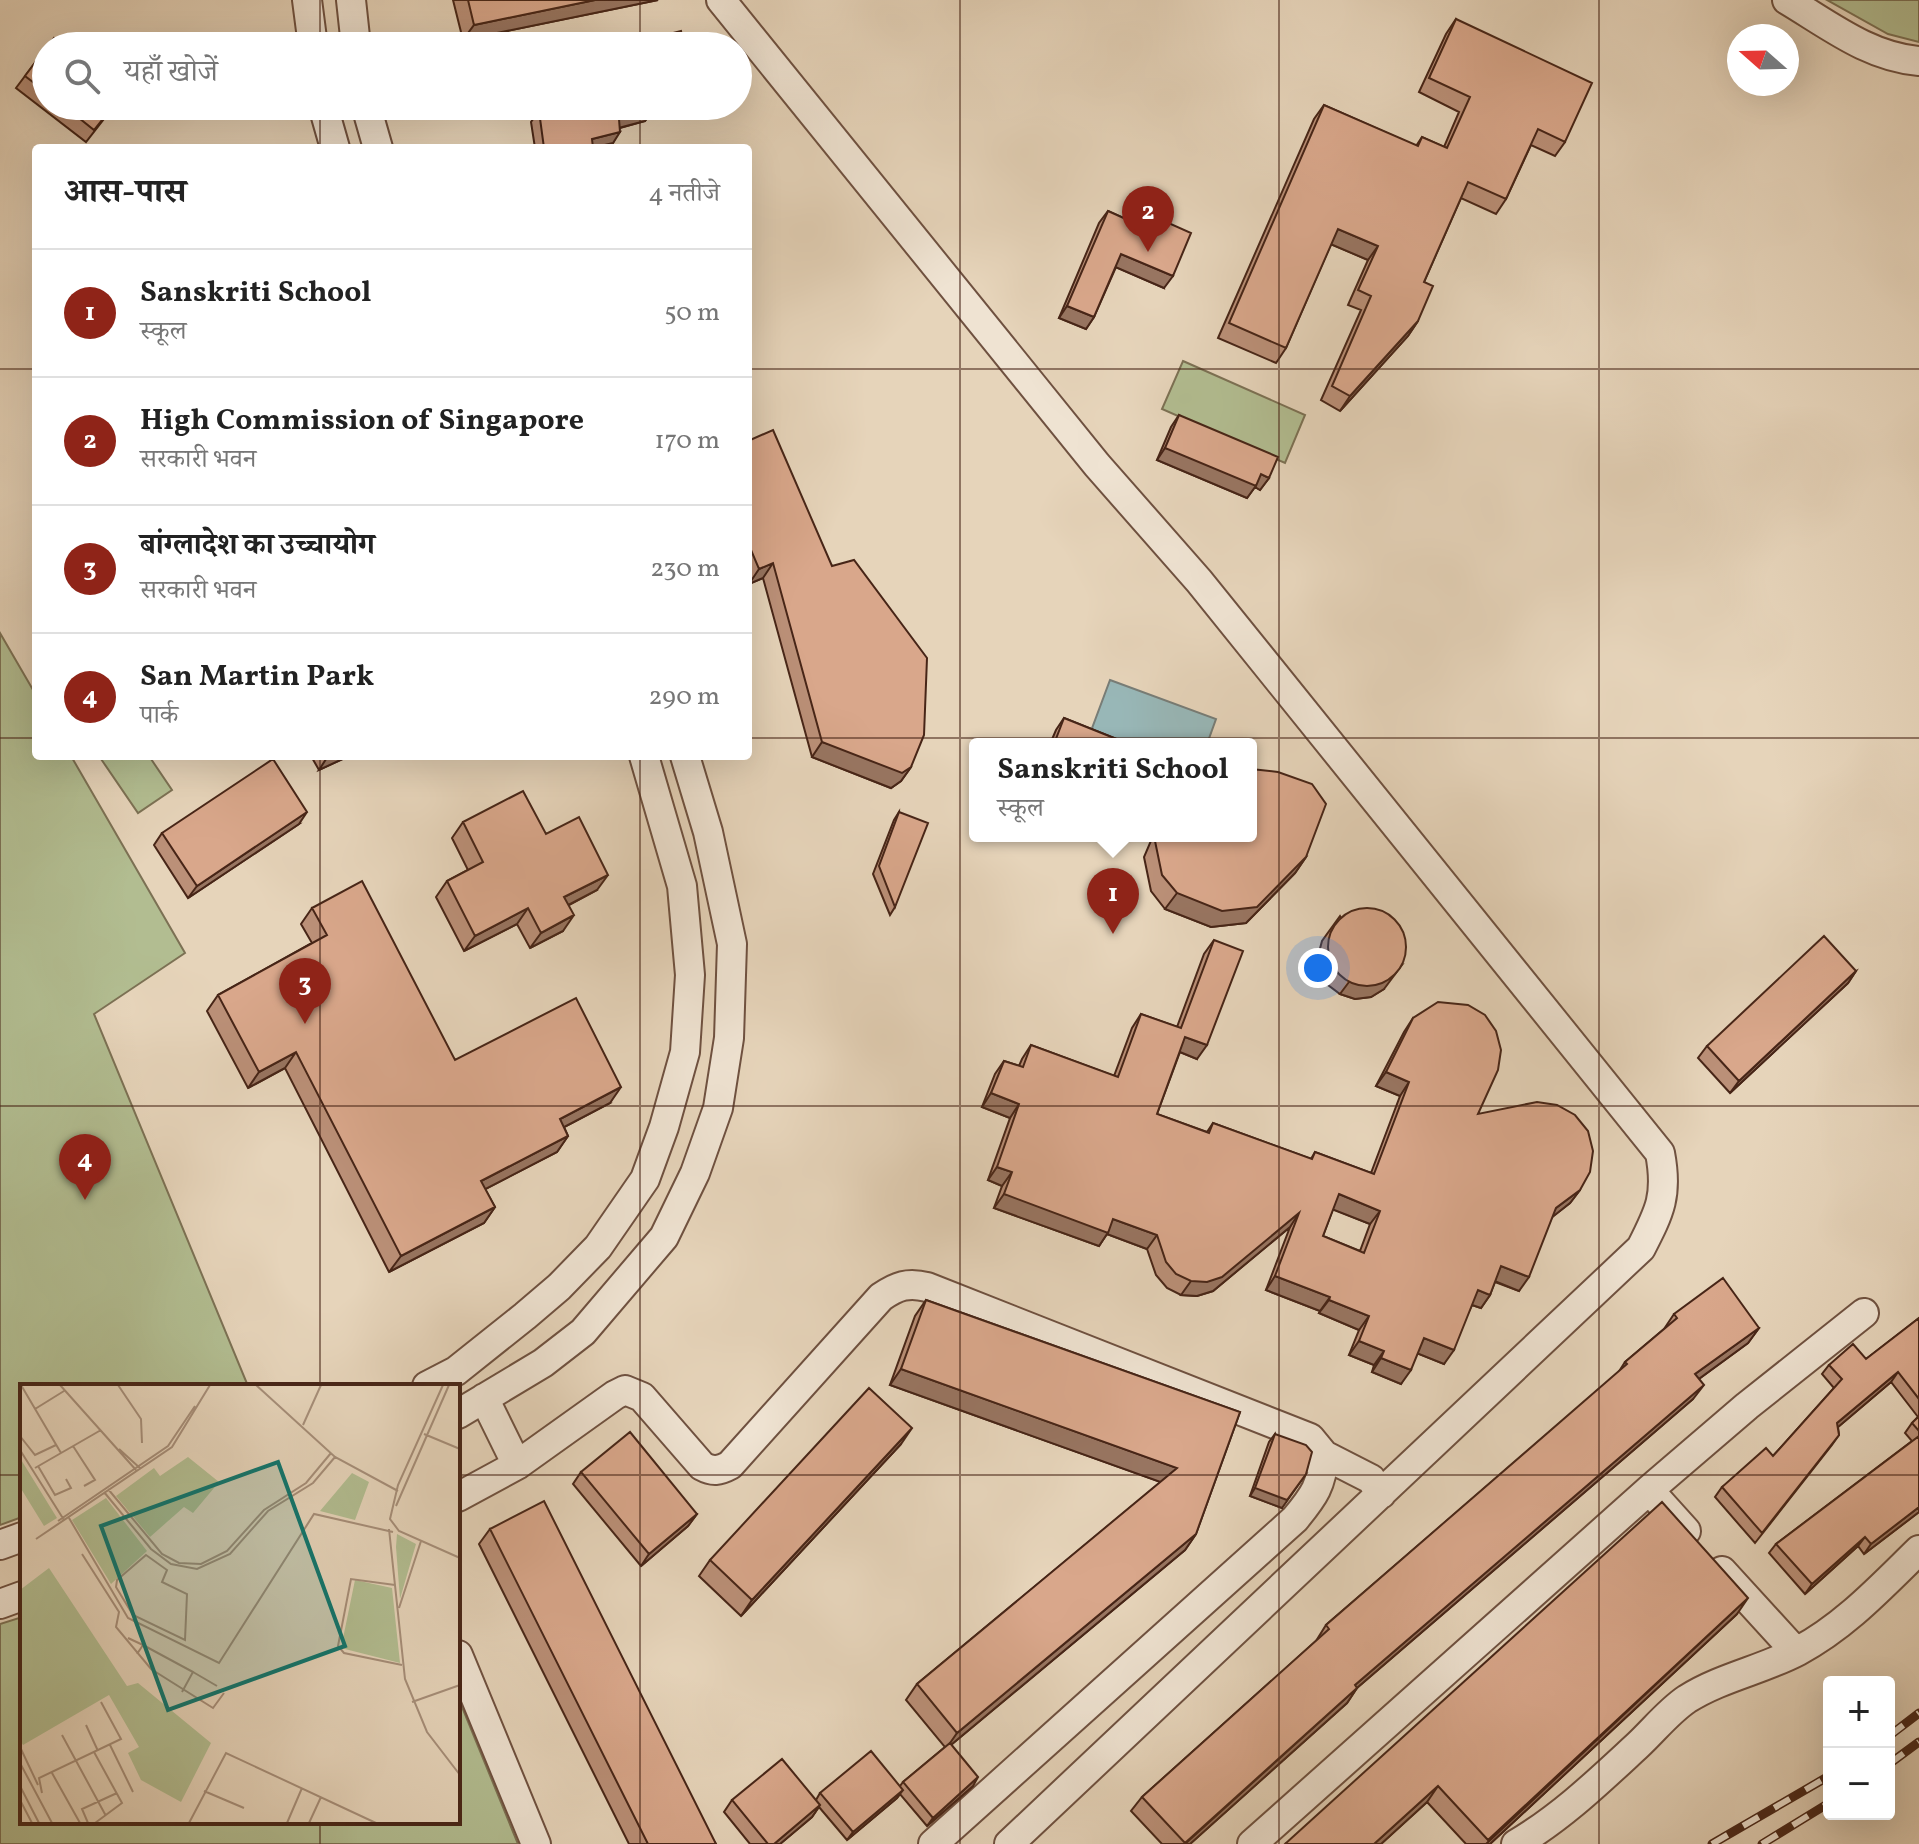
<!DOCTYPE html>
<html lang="hi">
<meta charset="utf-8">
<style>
:root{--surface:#fff;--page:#f2f2f2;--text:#222;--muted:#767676;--line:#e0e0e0;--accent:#8f2418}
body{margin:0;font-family:Vollkorn,"Noto Serif Devanagari",serif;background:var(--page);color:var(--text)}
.controls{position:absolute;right:24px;bottom:24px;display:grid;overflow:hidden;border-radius:8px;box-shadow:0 8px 32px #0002}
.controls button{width:72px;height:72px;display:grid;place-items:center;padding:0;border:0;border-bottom:2px solid var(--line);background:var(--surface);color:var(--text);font:40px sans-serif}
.compass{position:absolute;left:1727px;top:24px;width:72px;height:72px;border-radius:50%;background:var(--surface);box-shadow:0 8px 32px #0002;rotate:290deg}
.you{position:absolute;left:1318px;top:968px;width:28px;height:28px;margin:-20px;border:6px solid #fff;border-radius:50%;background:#1a73e8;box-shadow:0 0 0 12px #1a73e833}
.badge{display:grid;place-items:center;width:52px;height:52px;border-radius:50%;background:var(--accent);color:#fff;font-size:26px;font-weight:700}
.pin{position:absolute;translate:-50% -66px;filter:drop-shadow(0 2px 4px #0008)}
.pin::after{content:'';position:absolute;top:42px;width:28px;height:24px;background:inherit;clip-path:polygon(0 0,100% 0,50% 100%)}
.popup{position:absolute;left:969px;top:738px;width:288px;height:104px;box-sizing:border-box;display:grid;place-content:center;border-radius:8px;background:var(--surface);filter:drop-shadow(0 2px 6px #0005);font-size:26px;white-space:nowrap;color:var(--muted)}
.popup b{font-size:30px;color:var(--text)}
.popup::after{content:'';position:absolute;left:50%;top:100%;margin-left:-16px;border:16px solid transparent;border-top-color:var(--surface)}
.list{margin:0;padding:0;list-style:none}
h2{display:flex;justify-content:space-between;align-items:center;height:104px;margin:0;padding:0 32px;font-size:34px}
h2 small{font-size:26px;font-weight:400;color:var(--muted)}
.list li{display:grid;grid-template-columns:52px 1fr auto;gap:24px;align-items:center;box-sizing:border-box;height:128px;padding:0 32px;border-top:2px solid var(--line)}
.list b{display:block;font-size:30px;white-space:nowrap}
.list p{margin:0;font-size:26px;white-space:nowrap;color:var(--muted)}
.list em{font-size:26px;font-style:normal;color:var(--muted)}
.icon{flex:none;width:44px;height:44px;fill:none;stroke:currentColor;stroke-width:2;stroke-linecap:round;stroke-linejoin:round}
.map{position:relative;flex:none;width:1919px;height:1844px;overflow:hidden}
.search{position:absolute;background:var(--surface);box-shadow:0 8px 32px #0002;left:32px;top:32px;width:720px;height:88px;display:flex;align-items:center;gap:20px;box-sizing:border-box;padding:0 28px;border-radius:44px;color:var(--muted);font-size:30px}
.panel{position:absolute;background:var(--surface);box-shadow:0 8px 32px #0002;left:32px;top:144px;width:720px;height:616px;border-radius:8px}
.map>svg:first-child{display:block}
.green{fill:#b2bd91;stroke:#7c7154;stroke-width:2}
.water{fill:#98b7b7;stroke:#787d77;stroke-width:2}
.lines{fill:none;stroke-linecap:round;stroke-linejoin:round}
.street-casing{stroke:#6f5140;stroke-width:32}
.street{stroke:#efe3d2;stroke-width:28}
.rail-casing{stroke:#472517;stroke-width:9}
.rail{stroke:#efe3d2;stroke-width:6;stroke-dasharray:18;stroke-linecap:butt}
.wall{fill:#bb9078;stroke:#472517;stroke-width:2;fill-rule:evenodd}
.shaded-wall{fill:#987561;stroke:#472517;stroke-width:2}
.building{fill:#d9a78b;stroke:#472517;stroke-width:2;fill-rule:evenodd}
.grid{fill:none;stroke:#472517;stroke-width:2;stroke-opacity:0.55}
.inset-road{fill:none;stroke:#a68e79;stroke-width:2}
.view{fill:#0f766e;fill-opacity:0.15;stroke:#0f766e;stroke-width:4}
.inset-edge{fill:none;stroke:#472517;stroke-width:4}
</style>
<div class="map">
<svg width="1919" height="1844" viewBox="0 0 1919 1844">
<rect width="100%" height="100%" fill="#e6d4ba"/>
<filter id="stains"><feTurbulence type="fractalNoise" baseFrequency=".0025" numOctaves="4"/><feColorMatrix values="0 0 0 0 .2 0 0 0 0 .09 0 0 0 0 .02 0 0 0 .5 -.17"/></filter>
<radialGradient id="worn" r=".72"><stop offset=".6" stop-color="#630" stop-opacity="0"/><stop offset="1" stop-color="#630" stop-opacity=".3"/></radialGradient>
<path class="green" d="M1827,0H1919V42L1888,34Z
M1183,361L1305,415L1285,463L1162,409Z
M0,633L36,695V756H71L185,953L94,1014L248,1386H22V1517L0,1525Z
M99,756H149L172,790L138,813Z
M22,1617V1822H458V1697L518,1844H0V1624Z"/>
<path class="water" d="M1110,680L1216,719L1207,744H1126L1091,731Z"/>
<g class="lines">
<defs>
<path id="street" d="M307,0L313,46
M351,0L356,46
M721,0L1097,465L1199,581L1660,1153C1668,1195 1660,1211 1641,1248L1009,1844
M1787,0C1829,25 1869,57 1919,61
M323,106L335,148
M366,106L378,148
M427,1386L456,1371L525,1316L559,1287L598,1247L645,1179L664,1127L685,1052L690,975L682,886L644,756
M484,1398L517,1465
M458,1414L543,1363L583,1332L664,1237L695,1173L718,1108L729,1038L732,944L708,832L685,756
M1324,1455L1371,1479L1381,1494
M1649,1490L1747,1406L1864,1313
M458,1497L517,1465L615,1395L625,1390L642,1397L702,1466C713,1472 719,1471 730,1465L881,1297C897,1286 908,1282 927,1287L1310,1438L1324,1455C1322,1485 1314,1496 1295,1519L933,1844
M0,1545L22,1537
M1722,1571L1796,1652
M0,1604L22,1596
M458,1655L536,1844
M1252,1844L1649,1490L1686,1531
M1516,1844C1562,1817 1599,1781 1638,1745C1654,1730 1669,1711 1687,1699C1722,1677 1762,1670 1798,1651C1845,1626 1881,1587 1919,1550"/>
</defs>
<use href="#street" class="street-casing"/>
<use href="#street" class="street"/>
<defs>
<path id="rail" d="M1889,1736L1919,1713
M1889,1764L1919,1742
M1712,1844L1829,1776
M1762,1844L1829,1803"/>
</defs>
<use href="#rail" class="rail-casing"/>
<use href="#rail" class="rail"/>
</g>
<path class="wall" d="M453,0H658L463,40Z
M1456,19L1565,142L1555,156L1531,145L1506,199L1496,214L1461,198L1424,282L1418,321L1408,336L1340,411L1321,400L1361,310L1348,305L1368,260L1331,244L1286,348L1276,363L1218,338L1314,119L1324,105L1416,146L1422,137L1444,147L1459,112L1419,92L1446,34Z
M46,48V106H114L86,142L16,88Z
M653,110L645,121L620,128L613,143L593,148H535L531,122L539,111Z
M1108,211L1145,228L1153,216L1164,288L1116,267L1094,317L1086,329L1059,318L1099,223Z
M1179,415L1269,478L1260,490L1255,487L1247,498L1157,460L1171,427Z
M748,441L911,767L901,781L891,788L812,757L763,578L749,584L748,581Z
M1064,718L1129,744H1050L1056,730Z
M311,756H349L319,770Z
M899,812L895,907L890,915L873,874L894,820Z
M463,822L546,834L597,890L569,905L563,931L530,948L517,924L464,951L436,897L447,881L468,870L452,838Z
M299,824L188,898L154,845L162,833Z
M1153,836H1251L1306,857L1295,873L1246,923L1211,927L1165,909L1151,891L1144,857Z
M312,908L455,1060L610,1103L564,1127L568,1136L557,1152L485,1189L495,1207L484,1223L389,1272L285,1068L248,1088L207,1011L218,995L312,943L301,924Z
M1340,916L1384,989L1371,997L1355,999L1340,994L1328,985L1320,971L1318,956L1322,941Z
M1214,940L1197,1059L1180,1052L1157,1114L1207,1132L1213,1123L1311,1159L1315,1152L1371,1173L1400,1096L1376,1086L1404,1032L1413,1018L1478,1114L1580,1190L1570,1203L1552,1217L1519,1291L1495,1282L1490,1295L1481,1308L1472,1305L1444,1364L1417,1353L1401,1384L1372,1372L1374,1365L1349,1355L1359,1330L1319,1313L1320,1311L1266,1290L1290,1227L1213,1291L1197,1296L1181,1295L1167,1288L1156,1275L1147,1249L1107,1234L1099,1246L994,1208L1002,1186L988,1180L1010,1118L982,1107L995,1074L1004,1061L1019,1066L1022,1059L1031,1045L1114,1076L1132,1028L1141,1014L1177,1027L1204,954ZM1333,1209L1370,1224L1360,1251L1323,1236Z
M1856,971L1848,983L1730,1093L1698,1058L1707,1046Z
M926,1300L1240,1412L1196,1534L1185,1550L951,1745L973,1786L927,1826L900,1794L897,1798L847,1840L819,1807L812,1817L780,1844H750L724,1812L732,1800H816L820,1793L900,1786L903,1782L945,1747L906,1700L917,1684L1161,1482L890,1385L915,1316Z
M1674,1314L1759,1328L1748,1343L1699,1379L1693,1399L1357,1688L1347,1703L1190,1844H1162L1131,1811L1142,1797L1316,1641L1326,1625L1618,1373L1625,1362L1664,1329Z
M1919,1318V1512L1864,1554L1858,1546L1805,1594L1769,1553L1776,1544L1912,1441L1905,1433L1912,1423L1918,1417L1891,1382L1838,1427L1839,1435L1832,1445L1755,1543L1715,1497L1722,1487L1773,1456L1834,1388L1822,1374L1829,1365L1866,1359Z
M1275,1434L1282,1508L1250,1496L1269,1442Z
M901,1444L741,1616L699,1576L710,1560Z
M581,1472L697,1514L688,1526L641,1566L573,1484Z
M490,1529L716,1844H629L479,1544Z
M1737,1614L1490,1844H1466L1427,1802L1381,1844H1285Z"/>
<path class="shaded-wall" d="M595,0H658L463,40L474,25Z
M653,110L645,121L611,130L619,119Z
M620,132L613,143L592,148V139Z
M1338,229L1378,246L1368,260L1328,243Z
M1121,254L1173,276L1164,288L1113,266Z
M1067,306L1094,317L1086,329L1059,318Z
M1418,321L1408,336L1340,411L1350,396Z
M1165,448L1261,474L1269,478L1260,490L1255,487L1247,498L1157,460Z
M773,563L763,578L749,584L759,569Z
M822,742L911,767L901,781L891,788L812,757Z
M328,756H349L319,770Z
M307,812L299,824L188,898L197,886Z
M1306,857L1295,873L1246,923L1211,927L1165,909L1177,893Z
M608,875L597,890L553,913L564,897Z
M528,908L517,924L464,951L475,936Z
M574,915L563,931L530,948L541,933Z
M1402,965L1384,989L1371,997L1355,999L1340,994L1349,982Z
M1856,971L1848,983L1730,1093L1739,1081Z
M1185,1037L1207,1045L1197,1059L1175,1050Z
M296,1052L285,1068L248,1088L259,1072Z
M1386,1072L1409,1082L1400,1096L1376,1086Z
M621,1087L610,1103L549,1135L560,1119Z
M991,1093L1019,1104L1010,1118L982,1107Z
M568,1136L557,1152L470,1197L481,1181Z
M997,1167L1012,1172L1002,1186L988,1180Z
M1580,1190L1570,1203L1546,1222L1556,1208Z
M1004,1194L1113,1219L1157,1235L1147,1249L1107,1234L1099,1246L994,1208Z
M1339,1194L1380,1211L1370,1224L1329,1208Z
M495,1207L484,1223L389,1272L401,1256Z
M1299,1213L1290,1227L1213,1291L1197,1296L1181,1295L1191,1281Z
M1501,1266L1529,1277L1519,1291L1492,1280Z
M1275,1276L1330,1297L1320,1311L1266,1290Z
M1478,1290L1490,1295L1481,1308L1469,1304Z
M1329,1300L1369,1316L1359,1330L1319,1313Z
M1759,1328L1748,1343L1685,1389L1695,1374Z
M1424,1338L1454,1350L1444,1364L1414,1352Z
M1359,1341L1384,1351L1374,1365L1349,1355Z
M1381,1358L1411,1370L1401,1384L1372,1372Z
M901,1369L1177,1468L1166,1484L890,1385Z
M1898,1372L1891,1382L1831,1433L1837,1423Z
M1704,1385L1693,1399L1344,1699L1355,1685Z
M912,1428L901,1444L741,1616L752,1600Z
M1306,1474L1282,1508L1250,1496L1255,1488Z
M1919,1507V1512L1864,1554L1871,1544Z
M697,1514L688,1526L641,1566L649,1554Z
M1196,1534L1185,1550L946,1749L957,1733Z
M1865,1537L1858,1546L1805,1594L1812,1584Z
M1748,1598L1737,1614L1490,1844H1486Z
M1357,1688L1347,1703L1190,1844H1185Z
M978,1777L973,1786L927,1826L933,1818Z
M1438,1786L1427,1802L1381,1844H1374Z
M903,1790L897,1798L847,1840L853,1832Z
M820,1805L812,1817L780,1844H774Z"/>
<path class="building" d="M468,0H595L474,25Z
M1456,19L1592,83L1565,142L1538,129L1506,199L1468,182L1424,282L1433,286L1418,321L1350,396L1332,386L1371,296L1358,290L1378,246L1338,229L1286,348L1229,323L1324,105L1418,146L1422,137L1447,148L1470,97L1429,78Z
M681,31L684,46H612L614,44L634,43Z
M54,38L65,46H48Z
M46,48V92L25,76Z
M64,106H113L94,130Z
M544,106H653V110L619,119L620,132L592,139L593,148H544L539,111Z
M1108,211L1148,229L1153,216L1191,233L1173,276L1121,254L1094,317L1067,306Z
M1179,415L1278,457L1269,478L1261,474L1256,486L1165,448Z
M773,430L832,566L854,560L927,658L924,735L911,767L902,773L822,742L773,563L759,569L748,543V441Z
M1064,718L1129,744H1054Z
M273,759L307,812L197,886L162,833Z
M1251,769L1278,772L1312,784L1326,804L1306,857L1257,907L1222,911L1177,893L1162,875L1155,841L1157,836H1251Z
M523,791L546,834L579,817L608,875L564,897L574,915L541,933L528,908L475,936L447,881L483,862L463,822Z
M899,812L928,823L895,907L879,866Z
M362,881L455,1060L576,998L621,1087L560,1119L568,1136L481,1181L495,1207L401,1256L296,1052L259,1072L218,995L327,935L312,908Z
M1328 947a39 39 0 1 1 78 0a39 39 0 1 1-78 0Z
M1824,936L1856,971L1739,1081L1707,1046Z
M1214,940L1243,951L1207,1045L1185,1037L1157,1114L1209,1133L1213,1123L1312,1159L1315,1152L1374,1174L1409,1082L1386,1072L1413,1018L1438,1002L1468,1005L1485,1015L1496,1031L1501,1050L1498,1070L1478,1114L1537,1102L1557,1105L1575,1115L1588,1131L1593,1151L1590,1172L1580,1190L1556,1208L1529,1277L1501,1266L1490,1295L1478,1290L1454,1350L1424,1338L1411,1370L1381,1358L1384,1351L1359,1341L1369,1316L1329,1300L1330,1297L1275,1276L1299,1213L1222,1277L1207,1282L1191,1281L1176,1274L1166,1262L1157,1235L1113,1219L1108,1233L1004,1194L1012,1172L997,1167L1019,1104L991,1093L1004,1061L1023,1067L1031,1045L1118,1077L1141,1014L1181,1028ZM1339,1194L1380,1211L1364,1253L1323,1236Z
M1723,1278L1759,1328L1695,1374L1704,1385L1355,1685L1357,1688L1185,1843L1142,1797L1329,1629L1326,1625L1627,1364L1625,1362L1677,1318L1674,1314Z
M926,1300L1240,1412L1196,1534L957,1733L917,1684L1177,1468L901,1369Z
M1919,1318V1399L1898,1372L1837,1423L1839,1435L1762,1533L1722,1487L1766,1448L1773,1456L1842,1379L1829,1365L1853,1344L1866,1359Z
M869,1388L912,1428L752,1600L710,1560Z
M1919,1416V1431L1912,1423Z
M630,1432L697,1514L649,1554L581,1472Z
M1275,1434L1306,1445L1312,1452L1306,1474L1287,1500L1255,1488Z
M1919,1436V1507L1871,1544L1865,1537L1812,1584L1776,1544Z
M544,1501L716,1844H648L490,1529Z
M1662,1502L1748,1598L1488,1840L1438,1786L1374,1844H1285Z
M950,1743L978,1777L933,1818L903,1782Z
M871,1751L903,1790L853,1832L820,1793Z
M782,1759L820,1805L774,1844H768L732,1800Z"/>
<path class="grid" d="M320,0V46M640,0V46M960,0V1844M1279,0V1844M1599,0V1844M320,106V148M640,106V148M0,369H36M748,369H1919M0,738H36M748,738H1919M320,756V1386M640,756V1844M0,1106H1919M0,1475H22M458,1475H1919M320,1822V1844"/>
<g transform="translate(20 1384)">
<rect width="440" height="440" fill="#e6d4ba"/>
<path d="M168,73L199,98L173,129L164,123L130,153L96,112L134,84L140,92ZM0,74L37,134L24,142L0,103ZM332,89L349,98L335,136L300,127ZM86,114L127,167L91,200L52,136ZM377,150L396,160L380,215L376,163ZM29,184L107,302L118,299L191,359L161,418L121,396L108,369L119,363L89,311L3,361L0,356V206ZM335,196L372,204L380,279L321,264Z" fill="#b2bd91"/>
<path class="inset-road" d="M1,1L41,69M40,1L116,86M98,1L121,35L122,59M236,1L315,73L378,107M423,1L378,101L370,135L379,147L440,174M15,25L44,7M283,41L301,1M404,50L440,65M0,52L15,71L36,61M53,62L75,96L64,102M99,65L121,85M0,66L44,136M18,82L35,111L51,104L46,95M15,84L81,46M88,105L142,170L159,179L181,180L207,167L244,126L286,99L311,69M84,108L131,165L151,180L177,185L210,170L248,127L293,99L315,73M376,122L429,1M49,134L108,234L199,279L294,130L373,148M38,137L148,62L175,22M369,145L385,295L407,348L440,391M16,155L152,63L190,1M62,170L99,228L96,243L131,285L193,324L204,309M126,171L147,186L142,198L167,210L165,256L113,231L96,203L97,196ZM375,201L331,195L318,262L324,269L382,281M379,224L401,157M108,254L123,261L117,270M123,261L173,288L162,308M173,288L197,302M392,318L440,301M66,341L78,367M42,351L86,432M90,361L113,408M0,363L18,401M74,368L102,419L75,439M0,379L32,439M32,389L60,439M0,402L19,439M184,407L224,424M22,409L19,394L101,355L81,318M0,416L12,439M68,439L62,425L97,409M169,439L206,369L356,439M267,439L282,404M289,439L301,413"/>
<path class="view" d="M258,78L325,262L148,326L81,142Z"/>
<rect width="440" height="440" class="inset-edge"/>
</g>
<rect width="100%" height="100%" filter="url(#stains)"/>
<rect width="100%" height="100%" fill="url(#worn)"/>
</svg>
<div class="controls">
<button>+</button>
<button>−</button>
</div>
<svg class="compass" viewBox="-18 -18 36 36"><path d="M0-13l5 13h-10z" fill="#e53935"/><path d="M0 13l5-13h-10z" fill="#767676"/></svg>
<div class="you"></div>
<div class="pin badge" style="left:1113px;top:934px">1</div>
<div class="popup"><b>Sanskriti School</b>स्कूल</div>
<div class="pin badge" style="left:1148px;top:252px">2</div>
<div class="pin badge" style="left:305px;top:1024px">3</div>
<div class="pin badge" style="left:85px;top:1200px">4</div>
<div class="search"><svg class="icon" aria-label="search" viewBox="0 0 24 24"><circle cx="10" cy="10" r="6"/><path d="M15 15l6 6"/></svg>यहाँ खोजें</div>
<section class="panel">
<h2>आस-पास<small>4 नतीजे</small></h2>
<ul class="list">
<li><span class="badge">1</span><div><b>Sanskriti School</b><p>स्कूल</p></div><em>50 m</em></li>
<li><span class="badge">2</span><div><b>High Commission of Singapore</b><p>सरकारी भवन</p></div><em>170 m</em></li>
<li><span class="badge">3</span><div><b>बांग्लादेश का उच्चायोग</b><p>सरकारी भवन</p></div><em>230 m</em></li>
<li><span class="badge">4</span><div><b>San Martin Park</b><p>पार्क</p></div><em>290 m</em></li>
</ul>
</section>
</div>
